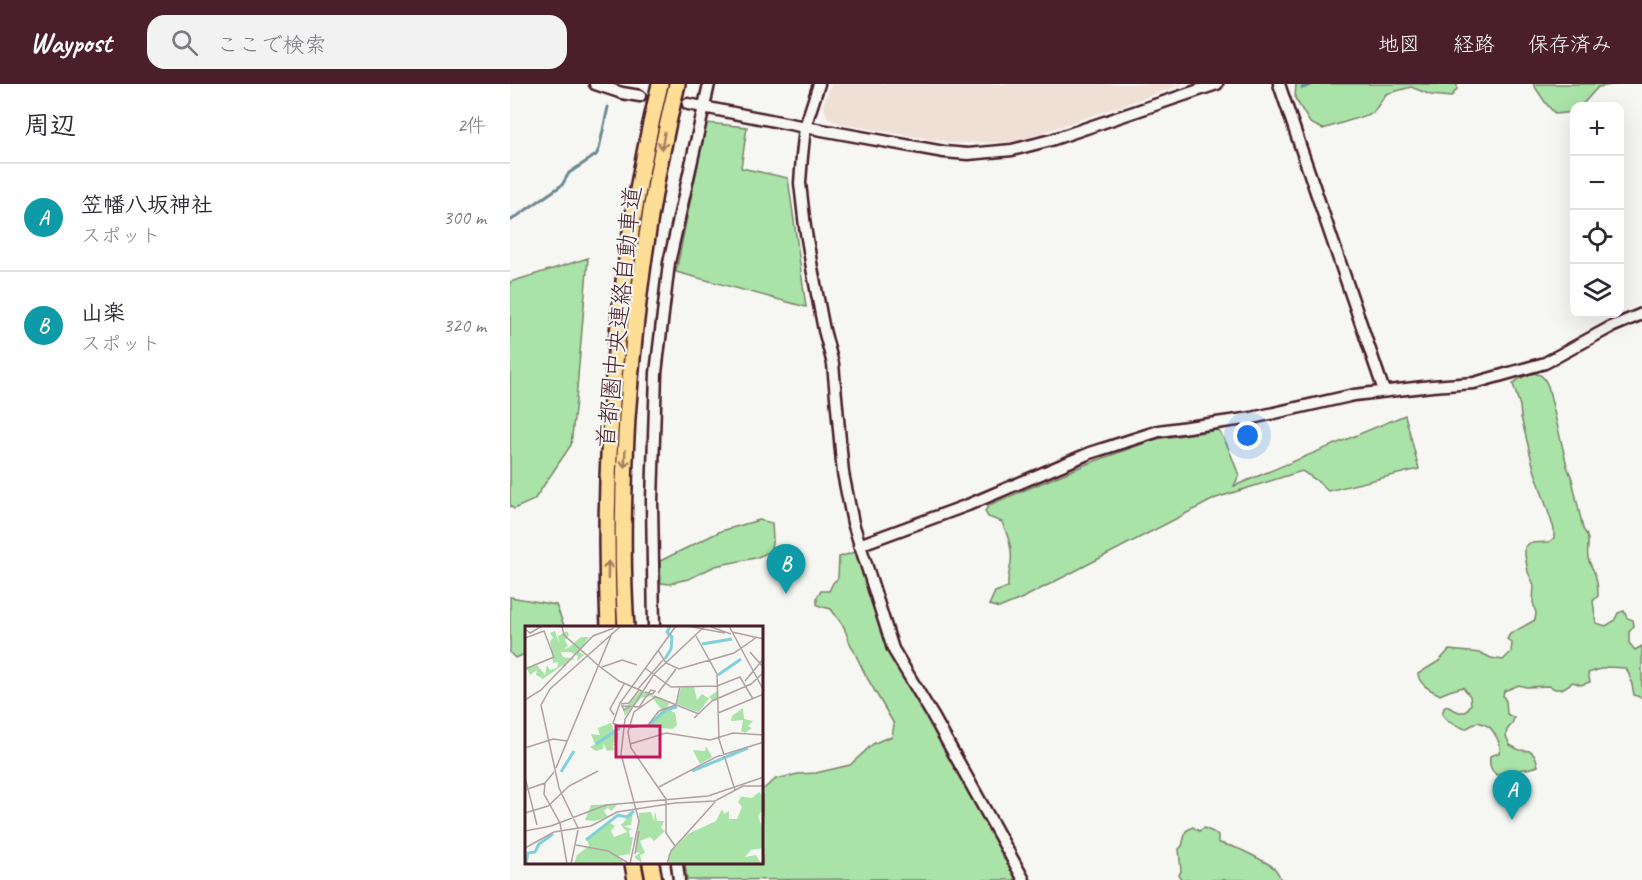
<!DOCTYPE html>
<html lang="ja">
<meta charset="utf-8">
<style>
:root{--surface:#fff;--page:#f2f2f3;--text:#2b2b33;--muted:#7c7c81;--line:#e1e1e2;--accent:#4a1f2b}
body{margin:0;font-family:Caveat,"Klee One",sans-serif;background:var(--page);color:var(--text)}
.controls{position:absolute;right:18px;top:18px;display:grid;overflow:hidden;border-radius:12px;box-shadow:0 6px 24px #0002}
.controls button{width:54px;height:54px;display:grid;place-items:center;padding:0;border:0;border-bottom:2px solid var(--line);background:var(--surface);color:var(--text);font:30px sans-serif}
.you{position:absolute;left:738px;top:352px;width:21px;height:21px;margin:-15px;border:4px solid #fff;border-radius:50%;background:#1a73e8;box-shadow:0 0 0 9px #1a73e833}
.badge{display:grid;place-items:center;width:39px;height:39px;border-radius:50%;background:var(--accent);color:#fff;font-size:20px;font-weight:700}
.pin{position:absolute;translate:-50% -50px;filter:drop-shadow(0 2px 3px #0008)}
.pin::after{content:'';position:absolute;top:32px;width:21px;height:18px;background:inherit;clip-path:polygon(0 0,100% 0,50% 100%)}
.list{margin:0;padding:0;list-style:none}
h2{display:flex;justify-content:space-between;align-items:center;height:78px;margin:0;padding:0 24px;font-size:26px}
h2 small{font-size:20px;font-weight:400;color:var(--muted)}
.list li{display:grid;grid-template-columns:39px 1fr auto;gap:18px;align-items:center;box-sizing:border-box;height:108px;padding:0 24px;border-top:2px solid var(--line)}
.list b{display:block;font-size:22px;white-space:nowrap}
.list p{margin:0;font-size:20px;white-space:nowrap;color:var(--muted)}
.list em{font-size:20px;font-style:normal;color:var(--muted)}
.icon{flex:none;width:33px;height:33px;fill:none;stroke:currentColor;stroke-width:2;stroke-linecap:round;stroke-linejoin:round}
.map{position:relative;flex:none;width:1132px;height:796px;overflow:hidden}
header{display:flex;align-items:center;gap:36px;box-sizing:border-box;height:84px;padding:0 30px;background:var(--accent);color:#fff}
header strong{font-size:28px}
nav{display:flex;gap:33px;margin-inline-start:auto;font-size:21px}
.search{width:420px;height:54px;background:var(--page);display:flex;align-items:center;gap:15px;box-sizing:border-box;padding:0 21px;border-radius:18px;color:var(--muted);font-size:22px}
main{display:flex}
aside{flex:1;background:var(--surface)}
.map>svg:first-child{display:block}
.built{fill:#efe0d5}
.green{fill:#a9e3a8;stroke:#7a816a;stroke-width:1.5}
.lines{fill:none;stroke-linecap:round;stroke-linejoin:round}
.stream{stroke:#6a8993;stroke-width:3}
.minor-tunnel{stroke:#d4cbca;stroke-width:10;stroke-dasharray:10 5;stroke-linecap:butt}
.minor-casing{stroke:#4a1f2b;stroke-width:15}
.highway-casing{stroke:#4a1f2b;stroke-width:20}
.minor{stroke:#f6f6f2;stroke-width:10}
.highway{stroke:#fedd96;stroke-width:15}
.oneway{stroke:#a47e60}
.labels{text-anchor:middle;stroke-width:4.5;stroke-linejoin:round;paint-order:stroke}
.street-label{font-size:24px;fill:#4a1f2b;stroke:#f6f6f2}
.inset-river{fill:none;stroke:#7fd0d9;stroke-width:3}
.inset-road{fill:none;stroke:#b1a0a2;stroke-width:1.5}
.view{fill:#c2185b;fill-opacity:0.15;stroke:#c2185b;stroke-width:3}
.inset-edge{fill:none;stroke:#4a1f2b;stroke-width:3}
</style>
<header>
<strong>Waypost</strong>
<div class="search"><svg class="icon" aria-label="search" viewBox="0 0 24 24"><circle cx="10" cy="10" r="6"/><path d="M15 15l6 6"/></svg>ここで検索</div>
<nav><a>地図</a><a>経路</a><a>保存済み</a></nav>
</header>
<main>
<aside>
<h2>周辺<small>2件</small></h2>
<ul class="list">
<li><span class="badge" style="background:#0f9aa8">A</span><div><b>笠幡八坂神社</b><p>スポット</p></div><em>300 m</em></li>
<li><span class="badge" style="background:#0f9aa8">B</span><div><b>山楽</b><p>スポット</p></div><em>320 m</em></li>
</ul>
</aside>
<div class="map">
<svg width="1132" height="796" viewBox="0 0 1132 796">
<rect width="100%" height="100%" fill="#f6f6f2"/>
<filter id="ink" filterUnits="userSpaceOnUse"><feTurbulence type="fractalNoise" baseFrequency=".0167" numOctaves="2"/><feDisplacementMap in="SourceGraphic" scale="12" xChannelSelector="R" yChannelSelector="G"/><feConvolveMatrix kernelMatrix="1 2 1 2 8 2 1 2 1" color-interpolation-filters="sRGB"/></filter>
<g filter="url(#ink)">
<path class="built" d="M321,0H675L505,58L442,59L331,40L318,35L313,21Z"/>
<path class="green" d="M786,0H947V5L941,13L921,11L901,3L876,10L863,29L813,45L800,39L785,14Z
M1023,0H1109L1088,3L1071,22H1064V28L1045,30L1035,18Z
M196,39L237,43L231,84L278,94L296,223L166,188Z
M78,174L66,316L61,361L24,416L4,425L0,422V198Z
M1022,289C1032,290 1034,293 1038,302L1057,382L1062,395L1073,445C1082,456 1076,463 1078,474C1079,479 1082,483 1084,488C1087,495 1088,504 1088,512L1083,517L1086,539L1096,542L1104,537L1108,529L1114,527L1117,534L1123,536L1124,542L1119,548V559L1125,566L1132,562V614L1124,611C1122,601 1121,592 1116,584L1097,583L1078,589L1080,598L1071,601L1063,598L1052,605H1045L1039,602L1016,603L1009,601L994,607L993,612L996,617L997,630L1004,634L1002,640L997,646L996,652L1000,661L1009,666L1021,667L1026,674L1028,682C1015,687 1000,685 987,691C980,686 979,680 980,672L989,669C991,662 990,661 987,654C981,643 980,642 968,638L955,645L939,638L932,630L934,624L936,622L949,628H956L961,620L960,612L953,603L939,607L930,611C921,606 909,601 908,590L929,577L939,566L971,569L981,574L993,576L1001,568L1002,559L997,555L1000,550L1025,536L1026,529L1023,518L1024,501L1018,488L1015,471V463L1020,459L1039,458L1044,454V445L1024,385L1011,333L1010,322L1003,300L1007,296Z
M895,331L909,385L818,407L806,396L792,387L706,414L513,514L489,524L479,521L485,508L498,503C497,494 500,487 501,478C503,464 497,450 492,438L478,433L475,427L479,421L577,380L646,355L708,346C719,359 722,376 729,391L724,402Z
M249,436L262,439L263,455L260,468L245,474L205,482L179,495L169,497L160,500L151,499L150,477L211,447Z
M348,467L380,569L386,582L397,594L508,796H379L375,795L177,796L175,780H252V706L266,695L288,690L306,689L340,681L363,660L374,655L382,653L384,640L356,592L339,557L334,543L321,525L310,522L307,520V513L311,507H319L323,499L328,494L329,473Z
M0,513L46,521L55,544H16V570L5,574L0,569Z
M683,743L689,747L694,744L703,748L708,752V758C713,761 720,761 726,764C731,765 762,781 764,784C767,787 770,793 771,796H671L669,791L671,787L669,765L672,762L676,747Z"/>
<g class="lines">
<path class="stream" d="M792,4L803,0
M0,137L52,101L59,89L86,71L89,65L98,23"/>
<path class="minor-tunnel" d="M130,12L178,20"/>
<defs>
<path id="minor" d="M85,0L112,9L130,12
M309,0L295,43L292,72L290,99L295,143L302,184L314,246L323,280L333,389L343,439L383,565L423,632L514,796
M769,0L874,307
M178,20L295,43L434,68L458,70L502,66L541,56L707,0
M349,461L458,421L580,369L649,347L742,334L844,311L922,302L964,299L1035,279L1099,244L1132,230
M144,544L142,417L146,289L159,179L199,0
M167,780L169,796"/>
<path id="highway" d="M99,544C91,365 108,175 150,0
M116,544C111,474 113,404 117,334C125,222 140,109 167,0
M123,780L126,796
M141,780L144,796"/>
</defs>
<use href="#minor" class="minor-casing"/>
<use href="#highway" class="highway-casing"/>
<use href="#minor" class="minor"/>
<use href="#highway" class="highway"/>
</g>
<defs><path id="oneway-shaft" d="M-6 0H5M1.5-3L5.5 0L1.5 3" fill="none" stroke-width="1.6" stroke-linecap="round" stroke-linejoin="round" transform="scale(1.5)"/></defs>
<g class="oneway">
<use href="#oneway-shaft" transform="translate(153 57) rotate(100)"/>
<use href="#oneway-shaft" transform="translate(115 375) rotate(92)"/>
<use href="#oneway-shaft" transform="translate(98 486) rotate(-89)"/>
</g>
</g>
<g class="labels">
<g class="street-label">
<text transform="translate(109 233) rotate(-84)" y="8">首都圏中央連絡自動車道</text>
</g>
</g>
<g transform="translate(15 542)">
<rect width="238" height="238" fill="#f6f6f2"/>
<path d="M30,5L34,17L33,10L42,5L44,9L40,14L43,20L39,23L43,22L56,11H64L54,26L59,29L52,35L53,30L45,26H36L38,31L50,33L41,36V41L38,39L18,53L11,49L12,44L5,49L1,41L12,39L20,49L22,39L25,44L32,42L33,36L28,37L25,15L28,12L25,7ZM156,61H169L172,74L177,68L183,72L192,65V72L187,75L185,71L174,86L170,85L152,78ZM116,64L144,77L142,83L150,87L152,99L148,103L122,101L137,84L126,70L116,72L100,90L98,84ZM218,82L219,93L228,95L223,100L227,102L220,107L216,105L218,94L206,95L207,90ZM86,97L90,108L94,107L92,116L88,117L93,121L88,119L89,124L82,125L78,117V123L71,125L65,121L70,118L66,108L75,109L73,102ZM181,120L187,131L175,138L168,124L180,125ZM234,166L238,170V184L233,190L238,203V222L226,224L220,231L231,229L236,238H144L143,229L163,208L191,195L197,183L199,188L204,185V193H212L217,181L213,176L216,171L211,170L227,172ZM93,178L86,185L83,181L79,185L83,191L70,195L60,194L66,179ZM130,185L132,195H139L136,202L140,205L129,215L125,211L115,215L120,227L115,229L117,237L109,231L115,227L110,226L114,187L126,186L129,195ZM108,186L106,199L99,200L108,204H104L105,211H108L105,228L93,230L100,238H49L52,229L64,220L62,213L85,197L90,200L86,205L89,211L102,206L96,199Z" fill="#a9e3a8"/>
<path class="inset-river" d="M177,18L207,13M140,33L146,23L147,11L142,6L145,0M193,49L216,33M123,100L141,84L152,81M71,118L95,102M167,145L223,122M36,146L49,125M61,214L93,189L102,191L109,185M1,238L3,227L10,226L14,218L28,208"/>
<path class="inset-road" d="M37,0L39,9L74,40L94,55L117,65M162,0L200,7M204,0L239,65M186,1L206,8M0,3L5,7L17,0M207,6L239,13M171,10L192,48L194,113L210,164M0,12L19,5L29,31L0,43M133,24L141,37L154,43L209,27L232,11M225,26L239,42M77,41L97,34L112,39M120,42L146,61L192,60L215,51L228,73M220,55L239,32M113,63L138,34M133,67L151,43M129,70L174,88M130,71L109,86L103,106L106,122L141,173V207L150,220M0,74L16,64L68,10L89,2M96,78L104,77L114,64M151,79L155,60M104,81L99,84L97,80L114,81L115,80L120,72L123,69L125,65L126,64L130,65L128,68H126L120,66M193,87L239,68M89,89L85,83L99,58M169,92L187,75L226,58L239,46M96,101L88,97L95,77L151,0M103,102L123,99L134,85L151,79M105,118L141,107L185,114L208,107L239,109M0,122L28,113L42,115M31,142L87,7M29,146L20,157L19,168L35,197L42,238M0,151L12,199M134,161L191,131L239,116M0,164L20,157M0,187L23,180L44,160L73,145M53,202L34,162L16,79L25,63L96,0M0,205L26,200L81,179L183,170L239,151M51,219L83,225L105,238M0,222L29,206L66,200L92,186L150,177L190,175L218,160H239M110,228L114,205M46,238L53,204M105,238L114,195L96,128L100,93L129,48L180,0M142,238L146,225L190,176"/>
<path class="view" d="M91,100H135V131H91Z"/>
<rect width="238" height="238" class="inset-edge"/>
</g>
</svg>
<div class="controls">
<button>+</button>
<button>−</button>
<button><svg class="icon" aria-label="locate" viewBox="0 0 24 24"><circle cx="12" cy="12" r="6"/><path d="M12 2v4M12 18v4M2 12h4M18 12h4"/></svg></button>
<button><svg class="icon" aria-label="layers" viewBox="0 0 24 24"><path d="M12 4l9 5-9 5-9-5zM3 14l9 5 9-5"/></svg></button>
</div>
<div class="you"></div>
<div class="pin badge" style="left:1002px;top:736px;background:#0f9aa8">A</div>
<div class="pin badge" style="left:276px;top:510px;background:#0f9aa8">B</div>
</div>
</main>
